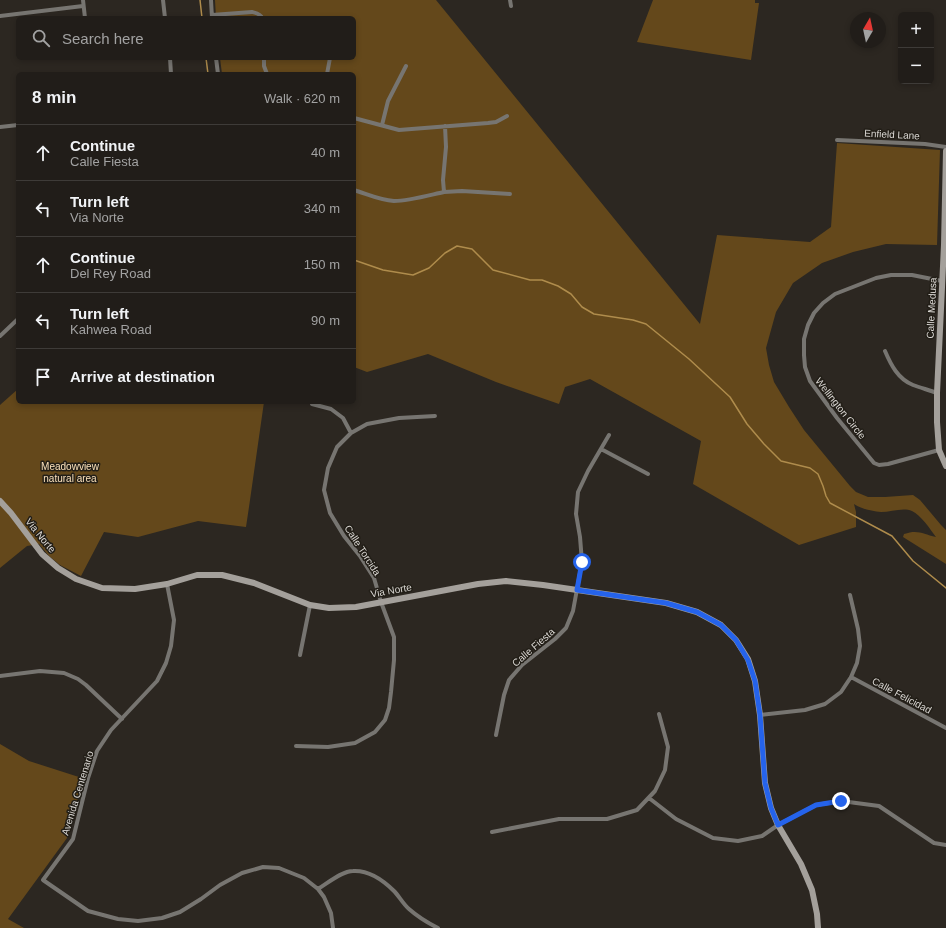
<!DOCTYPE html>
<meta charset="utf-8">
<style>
:root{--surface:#211d19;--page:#2d2a26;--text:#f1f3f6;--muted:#a2a2a2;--line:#3e3b38}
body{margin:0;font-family:Arial,sans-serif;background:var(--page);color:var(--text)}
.controls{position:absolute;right:12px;top:12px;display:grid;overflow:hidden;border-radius:6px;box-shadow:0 2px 6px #0003}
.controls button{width:36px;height:36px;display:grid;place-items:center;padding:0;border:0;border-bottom:1px solid var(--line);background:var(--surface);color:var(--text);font:20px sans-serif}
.compass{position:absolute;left:850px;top:12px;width:36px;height:36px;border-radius:50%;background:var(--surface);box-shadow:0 2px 6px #0003;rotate:9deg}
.stop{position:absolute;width:12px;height:12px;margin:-9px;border:3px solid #2563eb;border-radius:50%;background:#fff}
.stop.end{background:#2563eb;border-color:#fff;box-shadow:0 1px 4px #0008}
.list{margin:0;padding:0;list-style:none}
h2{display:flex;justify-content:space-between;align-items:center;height:52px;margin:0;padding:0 16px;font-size:17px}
h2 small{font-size:13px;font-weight:400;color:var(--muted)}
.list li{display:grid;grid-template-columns:26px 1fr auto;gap:12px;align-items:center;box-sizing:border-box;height:56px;padding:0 16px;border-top:1px solid var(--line)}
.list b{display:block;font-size:15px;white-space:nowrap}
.list p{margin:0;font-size:13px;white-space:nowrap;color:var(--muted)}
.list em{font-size:13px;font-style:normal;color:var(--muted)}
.icon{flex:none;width:22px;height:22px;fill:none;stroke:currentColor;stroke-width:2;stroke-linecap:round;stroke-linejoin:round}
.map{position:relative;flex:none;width:946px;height:928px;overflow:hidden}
.search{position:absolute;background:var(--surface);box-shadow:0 2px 6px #0003;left:16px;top:16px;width:340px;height:44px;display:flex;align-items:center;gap:10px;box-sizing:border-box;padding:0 14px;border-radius:6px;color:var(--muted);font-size:15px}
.panel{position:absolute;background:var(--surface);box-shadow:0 2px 6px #0003;left:16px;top:72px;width:340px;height:332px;border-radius:6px}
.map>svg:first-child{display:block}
.green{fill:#64481b}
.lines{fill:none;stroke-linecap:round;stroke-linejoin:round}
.stream{stroke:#af8c4c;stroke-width:1.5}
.street{stroke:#777571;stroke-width:4}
.secondary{stroke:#a4a09b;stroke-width:6}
.route{stroke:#2563eb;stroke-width:5}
.labels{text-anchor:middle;stroke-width:3;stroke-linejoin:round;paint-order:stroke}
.street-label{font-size:10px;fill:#dbd8d4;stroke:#221e17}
.park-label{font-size:10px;fill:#fae0ba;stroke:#221e17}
</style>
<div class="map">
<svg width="946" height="928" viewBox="0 0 946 928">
<rect width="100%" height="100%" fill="#2c2721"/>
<path class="green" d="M215,0H436L700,324L717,235L810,242L831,227L837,143L940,150L937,245L886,244L853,252L822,263L793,283L776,312L766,348L769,365L774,382L789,407L804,430L850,486L856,492L868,497H885L913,495L920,500L941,525L946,530V564L903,537L904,534C918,529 923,534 936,537C930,529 921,515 912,511C903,507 891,512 881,512C872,511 861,509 854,504L856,512V527L799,545L693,484L701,441L590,379L565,387L559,404L496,382L428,354L367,372L354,367V74H222L220,58H354V18H216Z
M653,0H755V3H759L751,60L637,42Z
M18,389V402H264L249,507L246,527L198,521L138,537L104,532L81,576L60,565L49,556L39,544L27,546L0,568V405Z
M0,744L29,761L82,778L75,812L67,838L8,919L24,928H0Z"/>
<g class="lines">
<path class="stream" d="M200,0L202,18
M206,58L208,74
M354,260L383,270L413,275L429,268L445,253L457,246L472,249L493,270L530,280H542L558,286L571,294L582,307L594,314L633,320L646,324L689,359L730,397L747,424L764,444L781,461L810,468L818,474L823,486L826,496L830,503L892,536L913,561L946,588"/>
<path class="street" d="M83,0L85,18
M163,0L165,18
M211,0L212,18
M510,0L511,6
M212,15L252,12C256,13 261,14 262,18
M0,16L83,6
M170,58L171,74
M216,58L218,74
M264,58V66L267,74
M327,74L330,58
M354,118L399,130L488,123L496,122L507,116
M382,125L388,101L406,66
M445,126L446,147L443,180L444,192L462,191L510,194
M0,127L18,125
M837,140L925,144L946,147
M354,190C367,194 380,200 394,201C409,201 430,195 444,192
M0,336L18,319
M885,351C891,365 898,379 913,385C921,388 929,390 937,393
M312,404L331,409L343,418L351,433
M601,449L648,474
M939,450L888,464L879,465L874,463L837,418L810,381L805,367L804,355V339L808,325L814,313L823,303L835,294L876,278L891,275H912L942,281
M167,584L174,620L171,646L166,663L157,681L111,730L97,751L88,778L73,839L43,880L88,911L118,919L138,921L162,918L180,912L201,899L220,885L242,873L263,867L279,868L304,878L318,889L324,897L331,913L333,928
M300,655L310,605
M0,676L40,671L64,673L78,679L86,685L122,719
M851,677L946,728
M760,715L805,710L825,704L841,692L851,677L857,663L860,646L858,629L850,595
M496,735L504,695L509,680L522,665L555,639L566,628L573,611L582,562L580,537L576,514L578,492L588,471L609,435
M296,746L328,747L355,743L375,732L385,720L389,708L391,692L394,660V637L381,602L374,578L360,556L344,536L330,513L324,490L328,468L337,447L351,433L367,424L399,418L435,416
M649,798L676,819L713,838L738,841L762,836L778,825L816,805L841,801L879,806L934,843L946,845
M492,832L559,819H607L637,810L655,791L665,770L668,747L659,714
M318,889C328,883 342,871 353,871C369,870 383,880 394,891C399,896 403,904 409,909C418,917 428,923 438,928"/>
<path class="secondary" d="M946,151L944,245L937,393V422L939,450L946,466
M0,501L11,513L42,554L58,568L76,579L102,588L135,589L167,584L197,575H222L254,583L310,605L329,608L356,607L478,584L506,581L543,585L666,603L697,612L721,625L736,640L748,659L755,681L760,715L765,783L771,808L778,825L801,864L812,890L817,914L818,928"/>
</g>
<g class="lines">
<path class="route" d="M582,562L577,590L666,603L697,612L721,625L736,640L748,660L755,681L760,715L765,783L771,808L778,825L816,805L841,801"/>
</g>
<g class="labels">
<g class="street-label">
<text transform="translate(892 134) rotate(3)" y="4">Enfield Lane</text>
<text transform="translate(931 308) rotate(-87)" y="4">Calle Medusa</text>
<text transform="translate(841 408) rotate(52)" y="4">Wellington Circle</text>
<text transform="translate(41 535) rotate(51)" y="4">Via Norte</text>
<text transform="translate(363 550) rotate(57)" y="4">Calle Torcida</text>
<text transform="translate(391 590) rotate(-10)" y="4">Via Norte</text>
<text transform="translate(533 647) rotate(-41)" y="4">Calle Fiesta</text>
<text transform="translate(902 695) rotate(28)" y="4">Calle Felicidad</text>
<text transform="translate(77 793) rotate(-73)" y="4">Avenida Centenario</text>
</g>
<g class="park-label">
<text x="70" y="470">Meadowview<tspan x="70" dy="12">natural area</tspan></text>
</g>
</g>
</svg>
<div class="controls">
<button>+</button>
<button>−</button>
</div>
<svg class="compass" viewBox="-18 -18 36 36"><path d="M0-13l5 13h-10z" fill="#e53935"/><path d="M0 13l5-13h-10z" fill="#a2a2a2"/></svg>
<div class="stop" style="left:582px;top:562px"></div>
<div class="stop end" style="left:841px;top:801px"></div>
<div class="search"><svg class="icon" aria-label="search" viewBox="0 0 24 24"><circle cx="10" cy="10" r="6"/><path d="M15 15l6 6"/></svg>Search here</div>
<section class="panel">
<h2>8 min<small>Walk · 620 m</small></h2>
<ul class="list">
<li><svg class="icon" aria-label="ahead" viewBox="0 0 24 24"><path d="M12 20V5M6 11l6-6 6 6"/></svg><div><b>Continue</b><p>Calle Fiesta</p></div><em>40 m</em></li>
<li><svg class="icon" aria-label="left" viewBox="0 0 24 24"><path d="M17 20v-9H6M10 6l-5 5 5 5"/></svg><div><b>Turn left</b><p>Via Norte</p></div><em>340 m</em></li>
<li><svg class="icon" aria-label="ahead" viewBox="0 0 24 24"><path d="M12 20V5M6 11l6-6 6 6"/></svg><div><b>Continue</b><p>Del Rey Road</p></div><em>150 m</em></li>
<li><svg class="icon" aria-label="left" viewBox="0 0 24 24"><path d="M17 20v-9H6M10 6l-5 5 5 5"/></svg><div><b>Turn left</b><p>Kahwea Road</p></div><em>90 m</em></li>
<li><svg class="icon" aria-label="arrive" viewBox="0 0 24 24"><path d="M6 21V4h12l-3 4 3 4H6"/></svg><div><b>Arrive at destination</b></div></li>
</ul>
</section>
</div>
